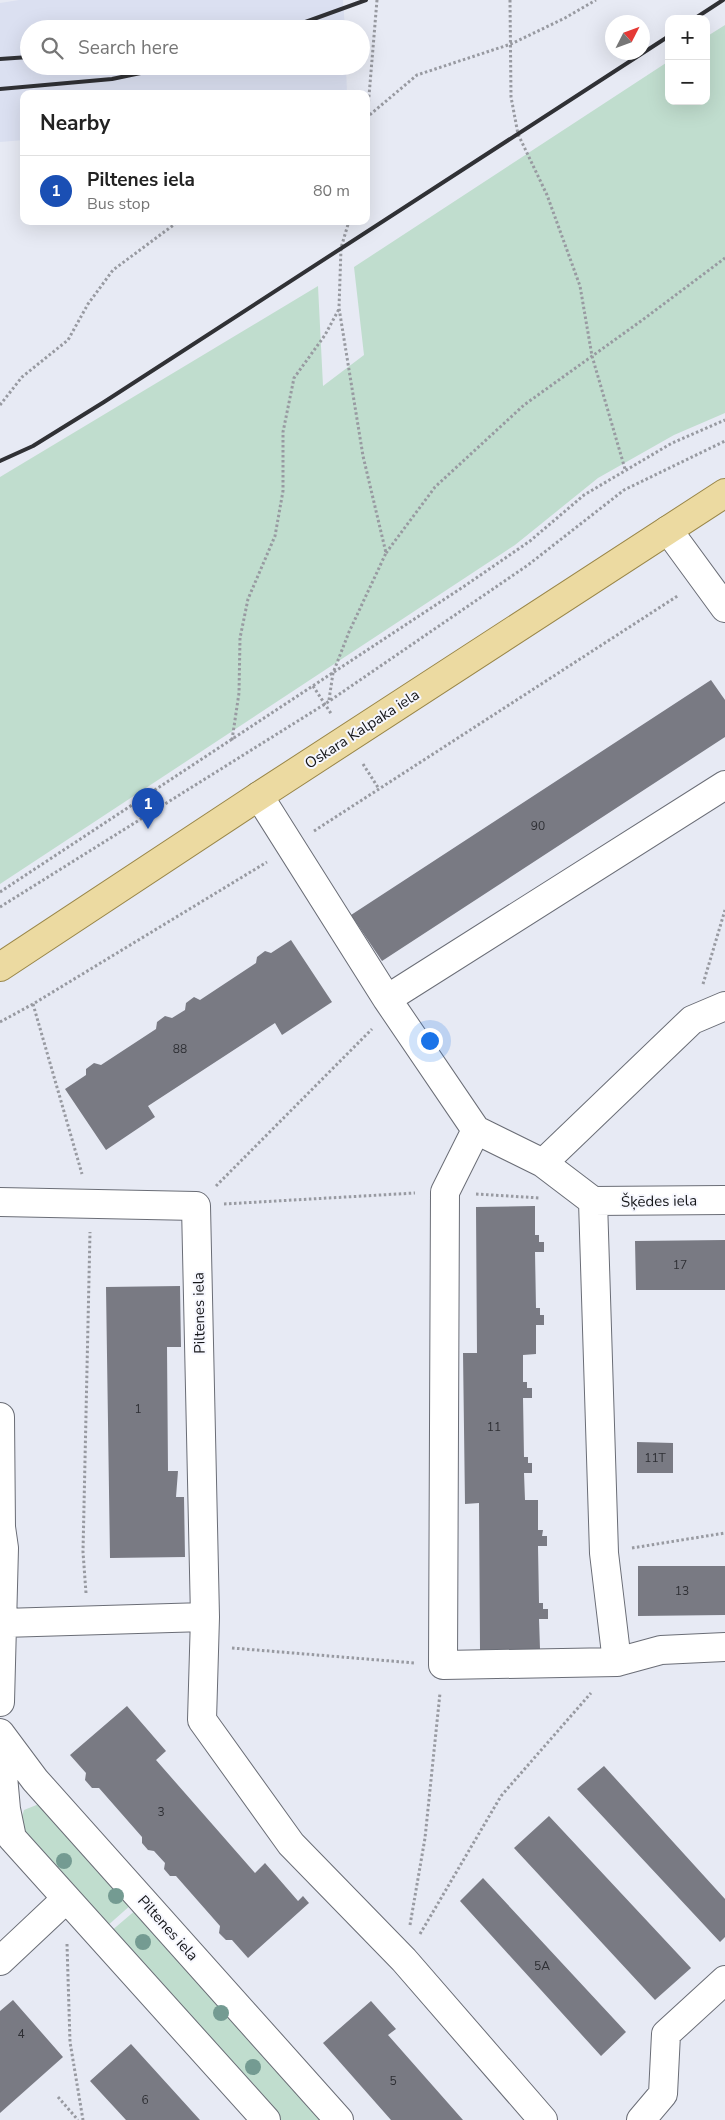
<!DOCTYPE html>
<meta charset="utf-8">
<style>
:root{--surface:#fff;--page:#f6f6f6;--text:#222;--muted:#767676;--line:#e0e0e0;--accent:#111827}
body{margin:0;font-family:"Nunito Sans",sans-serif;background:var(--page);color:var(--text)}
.controls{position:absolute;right:15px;top:15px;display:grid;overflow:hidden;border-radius:10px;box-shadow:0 5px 20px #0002}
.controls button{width:45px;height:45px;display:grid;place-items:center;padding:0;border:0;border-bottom:1px solid var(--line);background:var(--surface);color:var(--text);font:25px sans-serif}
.compass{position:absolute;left:605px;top:15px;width:45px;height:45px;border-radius:50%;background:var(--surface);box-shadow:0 5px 20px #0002;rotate:48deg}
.you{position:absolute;left:429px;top:1040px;width:18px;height:18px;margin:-12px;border:4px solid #fff;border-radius:50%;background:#1a73e8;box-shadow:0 0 0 8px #1a73e833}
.badge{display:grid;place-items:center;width:32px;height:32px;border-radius:50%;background:var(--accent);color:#fff;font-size:16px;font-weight:700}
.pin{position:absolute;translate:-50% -41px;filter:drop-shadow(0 1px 2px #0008)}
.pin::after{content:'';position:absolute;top:26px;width:18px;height:15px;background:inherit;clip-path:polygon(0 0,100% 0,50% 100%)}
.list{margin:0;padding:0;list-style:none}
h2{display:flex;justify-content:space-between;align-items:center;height:65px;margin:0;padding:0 20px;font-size:21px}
h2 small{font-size:16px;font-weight:400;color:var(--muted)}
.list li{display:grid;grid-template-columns:32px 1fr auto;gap:15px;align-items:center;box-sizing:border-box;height:70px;padding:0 20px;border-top:1px solid var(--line)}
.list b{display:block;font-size:19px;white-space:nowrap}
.list p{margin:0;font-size:16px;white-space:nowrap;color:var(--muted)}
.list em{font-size:16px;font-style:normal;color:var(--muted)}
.icon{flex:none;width:28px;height:28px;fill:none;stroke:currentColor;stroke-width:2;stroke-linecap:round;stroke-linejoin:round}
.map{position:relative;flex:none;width:725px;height:2120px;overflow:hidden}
.search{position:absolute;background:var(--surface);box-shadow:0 5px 20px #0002;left:20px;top:20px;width:350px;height:55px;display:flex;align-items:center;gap:12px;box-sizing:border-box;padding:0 18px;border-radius:28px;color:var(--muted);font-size:19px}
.panel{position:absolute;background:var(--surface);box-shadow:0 5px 20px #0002;left:20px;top:90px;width:350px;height:135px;border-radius:10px}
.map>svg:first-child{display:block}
.built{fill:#dbe0f1}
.green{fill:#c0ddce}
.building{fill:#797a83}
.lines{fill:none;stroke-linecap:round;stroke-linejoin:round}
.minor-casing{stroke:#6a6d76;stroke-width:30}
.major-casing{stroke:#998648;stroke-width:30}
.path{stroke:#989aa1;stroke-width:3;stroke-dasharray:2.5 2.5;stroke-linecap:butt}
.minor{stroke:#fff;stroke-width:28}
.major{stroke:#ecdaa1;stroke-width:28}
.rail{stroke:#303135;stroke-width:4}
.tree{fill:#749b92}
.labels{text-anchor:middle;stroke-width:4;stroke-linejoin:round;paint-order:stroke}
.number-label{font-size:12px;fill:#2e2f34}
.street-label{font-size:15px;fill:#151619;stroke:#f6f7fe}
</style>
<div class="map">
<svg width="725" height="2120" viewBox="0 0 725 2120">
<rect width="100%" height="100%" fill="#e7eaf4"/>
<path class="built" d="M19,0H343L345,29H29V66H346L347,94H24V140L0,142V3Z"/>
<path class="green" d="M725,25V413L674,435L598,478L515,545L0,884V477L318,286L323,386L364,355L354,267L669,61V101H706V37Z
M39,1804L132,1904L106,1927L19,1826L24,1810Z
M137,1909L323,2120H279L110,1932Z"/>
<path class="building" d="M711,680L725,700V737L382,961L351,915Z
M291,940L332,1002L282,1035L275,1023L148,1106L155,1117L106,1150L65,1089L86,1075V1069L94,1063L101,1065L156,1029L157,1022L165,1016L172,1018L185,1010L186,1003L194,997L200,1000L256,963L257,957L265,951L271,953Z
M535,1206V1235H539V1242H544V1252H535L536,1308H540V1315H544V1325H536V1354L523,1355V1382H527V1388H532V1398H523L524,1457H528V1463H532V1473H524L525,1500H538V1530H543L542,1536H547V1546H538L539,1603H543V1609H548V1619H539L540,1649L480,1650L479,1503L465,1504L463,1353H477L476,1207Z
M725,1240V1290H636L635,1241Z
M180,1286L181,1347H167L168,1471H178L176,1497H184L185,1557L110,1558L106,1287Z
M637,1442L673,1443V1473H637Z
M638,1566H725V1615L638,1616Z
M127,1706L166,1751L156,1760L255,1873L265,1863L298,1901L303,1896L309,1903L248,1958L232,1940H226L219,1933L220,1926L176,1876H170L164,1869L165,1863L154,1851L148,1850L142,1843V1837L99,1788H92L85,1780L86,1773L70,1755Z
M604,1766L725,1899V1937L720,1942L577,1789Z
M549,1816L691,1968L655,2000L514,1848Z
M483,1878L626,2032L601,2056L460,1901Z
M13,2000L63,2057L0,2113V2011Z
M371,2001L396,2029L388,2035L463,2120H391L323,2043Z
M131,2044L200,2120H126L90,2081Z"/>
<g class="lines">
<defs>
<path id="minor" d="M668,530L725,608
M259,796L387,999L476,1130L445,1192L443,1665L617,1662L604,1553L593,1201L543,1163L476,1130
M387,999L725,785
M543,1163L692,1020L725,1006
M593,1201L725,1200
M0,1202L196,1206L205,1617L202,1720L291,1844L404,1960L543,2120
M0,1417L1,1527L4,1548L0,1702
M3,1623L205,1617
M617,1662L661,1650L725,1647
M0,1733L35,1780L339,2120
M0,1743L6,1809L12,1838L266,2120
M0,1961L66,1899
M641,2120L663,2094L666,2034L725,1980"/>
<path id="major" d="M0,967L259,796L725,493"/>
</defs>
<use href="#minor" class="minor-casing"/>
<use href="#major" class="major-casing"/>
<path class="path" d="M510,0L511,97L518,134L547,195L580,286L592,356L625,469
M366,118L417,75L511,44L565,18L596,0
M366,132L377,0
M0,405L22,377L68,340L88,304L113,270L179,221
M386,553L435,487L524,405L641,321L725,258
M313,686L332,715
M329,700L333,673L349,632L386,553L363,456L339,308L341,248L349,221
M232,740L239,693L240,638L248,599L275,536L283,491V432L294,378L325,335L339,309
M363,764L379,789
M314,831L679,595
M0,892L466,585L530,541L584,495L672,443L725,420
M0,907L325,704L528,565L624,490L725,441
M703,984L725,910
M33,1004L82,1174
M0,1022L33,1004L267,862
M216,1186L372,1029
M476,1194L540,1198
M224,1204L415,1193
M632,1548L725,1533
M86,1593L83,1552L90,1232
M232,1648L415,1663
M410,1925L425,1838L440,1693
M420,1934L501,1796L591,1693
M67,1944L70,2042L83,2120
M58,2097L78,2120"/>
<use href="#minor" class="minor"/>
<use href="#major" class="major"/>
<path class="rail" d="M694,19L723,0
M286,29L366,0
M0,59L29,57
M0,89L112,79L174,66
M0,461L33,446L104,402L669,36"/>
</g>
<g class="tree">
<circle cx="64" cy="1861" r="8"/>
<circle cx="116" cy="1896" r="8"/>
<circle cx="143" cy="1942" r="8"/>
<circle cx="221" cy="2013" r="8"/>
<circle cx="253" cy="2067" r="8"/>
</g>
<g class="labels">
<g class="number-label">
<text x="538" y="830">90</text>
<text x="180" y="1053">88</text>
<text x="680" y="1269">17</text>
<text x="138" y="1413">1</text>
<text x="494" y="1431">11</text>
<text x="655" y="1462">11T</text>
<text x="682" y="1595">13</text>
<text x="161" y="1816">3</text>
<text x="542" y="1970">5A</text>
<text x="21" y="2038">4</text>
<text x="393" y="2085">5</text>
<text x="145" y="2104">6</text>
</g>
<g class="street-label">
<text transform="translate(362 729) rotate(-33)" y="5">Oskara Kalpaka iela</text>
<text transform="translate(659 1201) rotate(-1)" y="5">Šķēdes iela</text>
<text transform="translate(199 1313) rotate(-91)" y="5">Piltenes iela</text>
<text transform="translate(168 1928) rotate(48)" y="5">Piltenes iela</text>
</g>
</g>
</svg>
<div class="controls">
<button>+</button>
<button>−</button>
</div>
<svg class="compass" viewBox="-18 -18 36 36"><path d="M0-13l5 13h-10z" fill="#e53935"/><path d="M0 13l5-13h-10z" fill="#767676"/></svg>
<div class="you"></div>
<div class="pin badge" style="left:148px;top:829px;background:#1a4fb4">1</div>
<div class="search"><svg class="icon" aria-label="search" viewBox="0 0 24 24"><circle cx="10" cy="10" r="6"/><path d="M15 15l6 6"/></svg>Search here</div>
<section class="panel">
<h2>Nearby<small></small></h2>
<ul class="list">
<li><span class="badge" style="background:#1a4fb4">1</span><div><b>Piltenes iela</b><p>Bus stop</p></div><em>80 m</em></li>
</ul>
</section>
</div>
